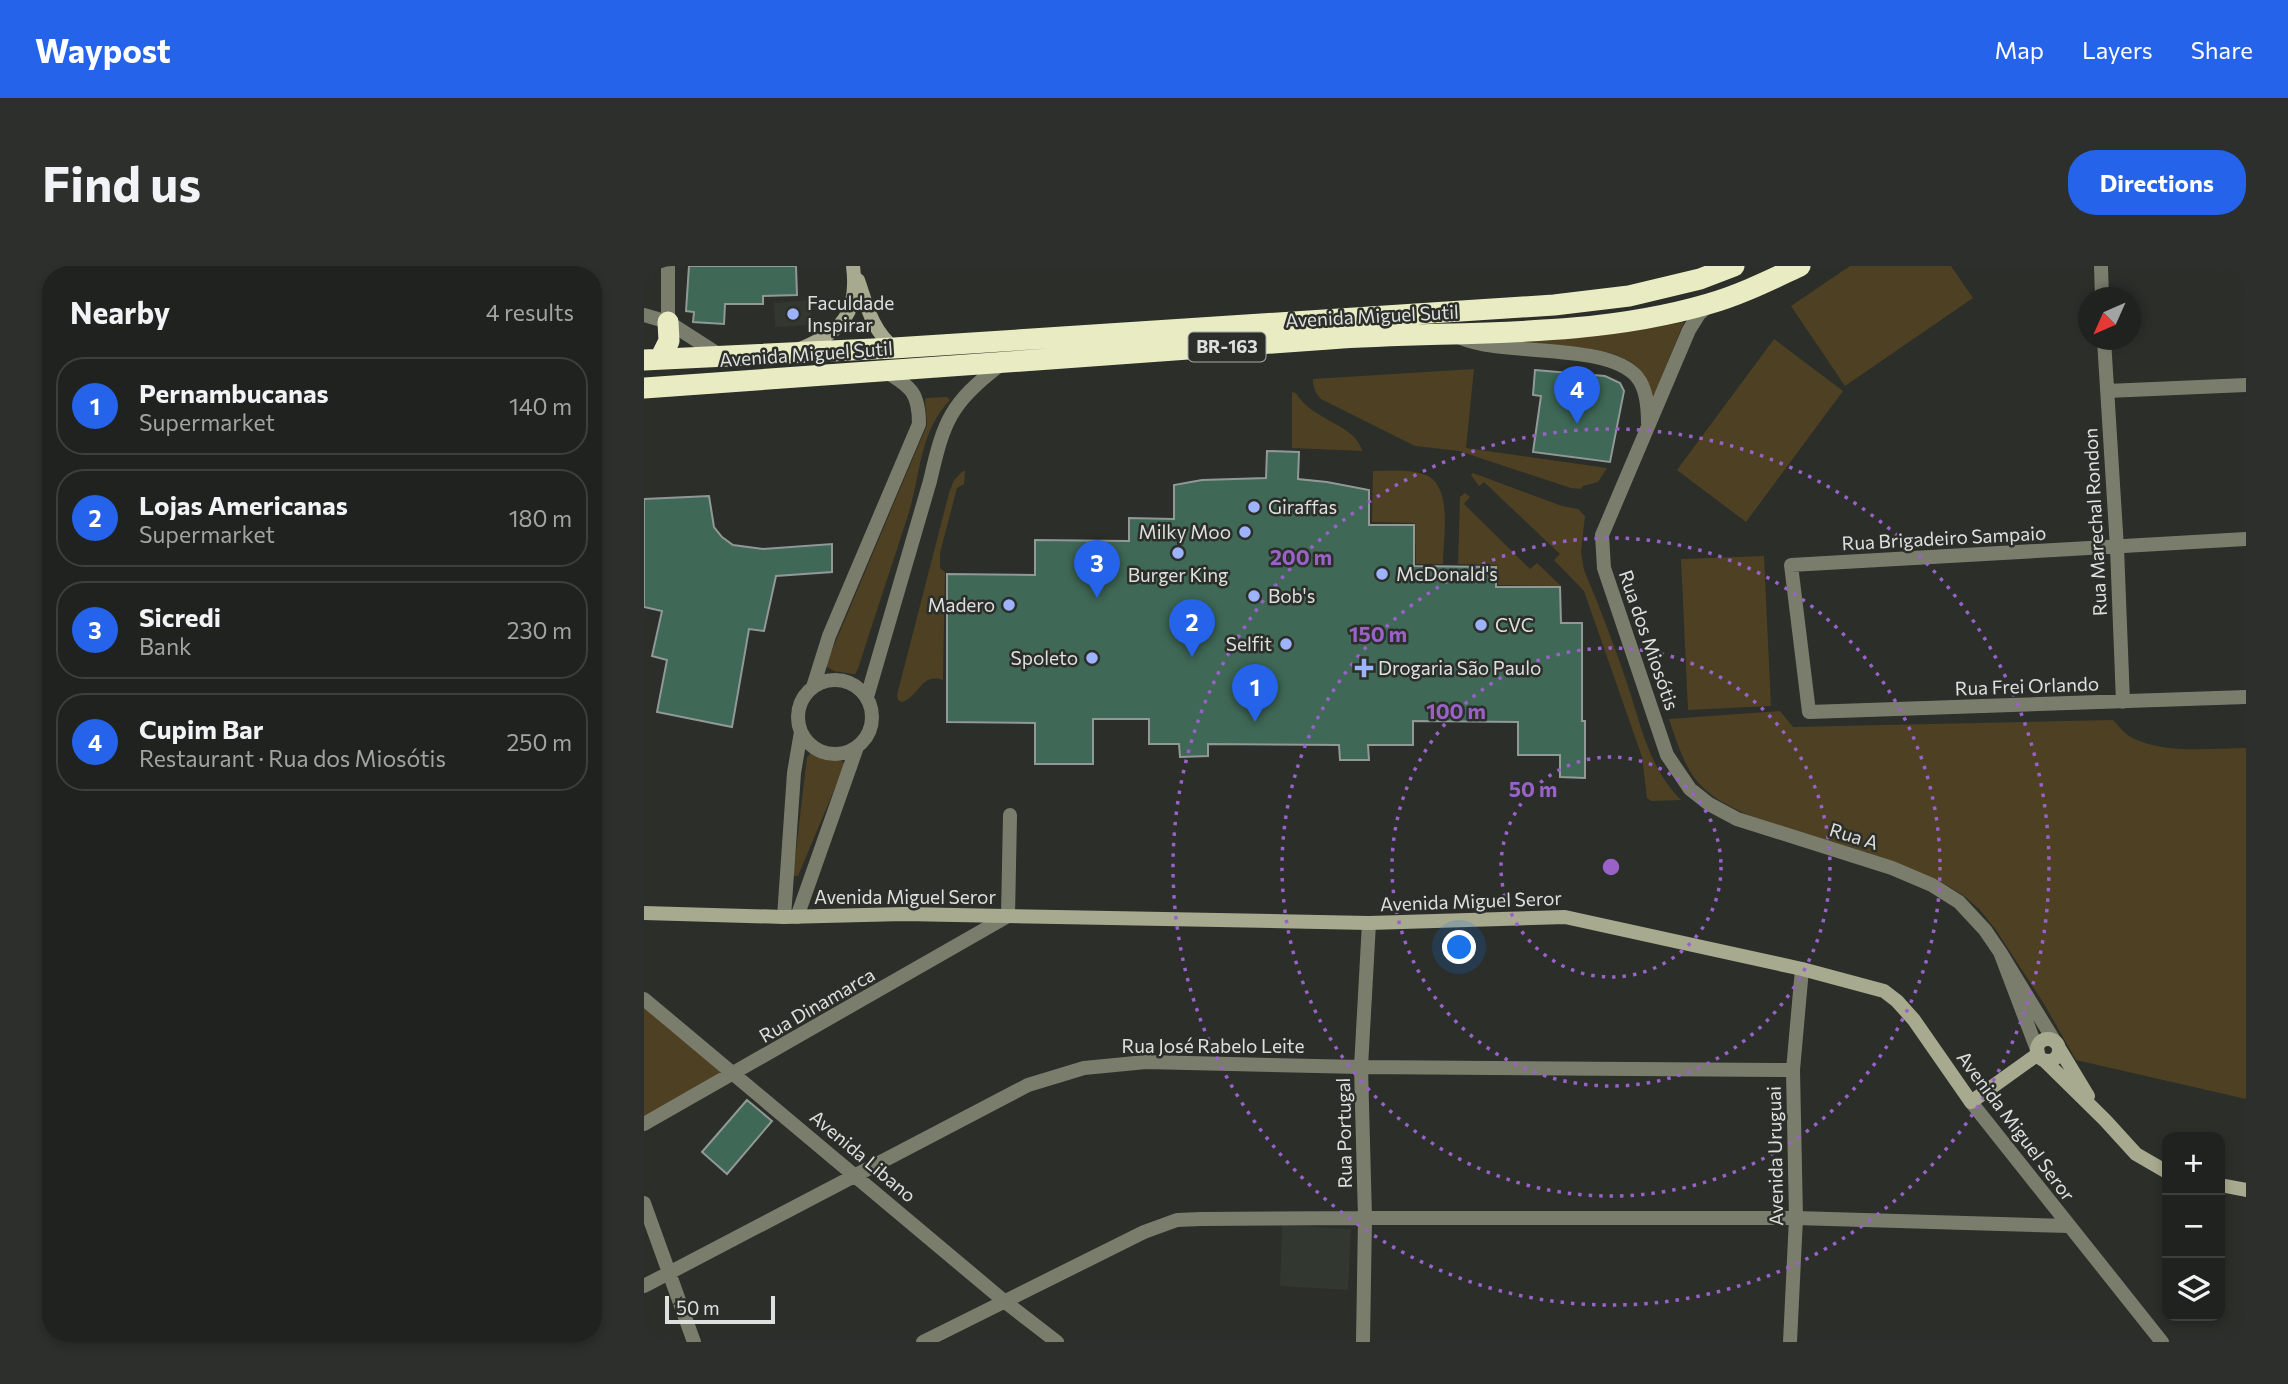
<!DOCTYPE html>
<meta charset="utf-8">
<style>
:root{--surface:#20221f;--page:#2d2f2c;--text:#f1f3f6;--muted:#a2a4a4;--line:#3d3f3d;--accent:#2563eb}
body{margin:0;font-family:Commissioner,sans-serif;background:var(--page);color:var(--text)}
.controls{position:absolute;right:21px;bottom:21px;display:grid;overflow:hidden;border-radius:14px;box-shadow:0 4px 10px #0003}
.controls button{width:63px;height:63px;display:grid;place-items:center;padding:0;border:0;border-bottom:2px solid var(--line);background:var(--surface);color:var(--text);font:35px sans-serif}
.compass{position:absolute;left:1434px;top:21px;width:63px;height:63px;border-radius:50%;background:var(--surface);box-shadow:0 4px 10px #0003;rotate:225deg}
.scale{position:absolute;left:21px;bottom:18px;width:110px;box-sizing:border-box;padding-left:7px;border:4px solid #dde0dc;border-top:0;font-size:19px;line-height:24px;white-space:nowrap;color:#dde0dc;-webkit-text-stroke:5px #2b2e29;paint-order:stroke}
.you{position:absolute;left:816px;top:682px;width:24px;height:24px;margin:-18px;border:5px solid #fff;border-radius:50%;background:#1a73e8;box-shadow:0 0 0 10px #1a73e833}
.badge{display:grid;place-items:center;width:46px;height:46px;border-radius:50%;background:var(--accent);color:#fff;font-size:23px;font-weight:700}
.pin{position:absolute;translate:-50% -58px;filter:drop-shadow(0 2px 4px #0008)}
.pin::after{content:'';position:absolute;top:37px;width:24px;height:21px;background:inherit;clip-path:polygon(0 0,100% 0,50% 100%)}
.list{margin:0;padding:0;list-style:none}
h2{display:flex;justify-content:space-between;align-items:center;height:91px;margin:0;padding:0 28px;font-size:30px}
h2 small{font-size:23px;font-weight:400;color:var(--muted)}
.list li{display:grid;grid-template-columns:46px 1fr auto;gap:21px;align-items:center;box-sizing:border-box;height:98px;margin:0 14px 14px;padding:0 14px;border:2px solid var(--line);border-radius:28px}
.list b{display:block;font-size:26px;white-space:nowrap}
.list p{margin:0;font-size:23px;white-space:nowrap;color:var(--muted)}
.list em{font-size:23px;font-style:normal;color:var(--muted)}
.icon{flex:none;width:38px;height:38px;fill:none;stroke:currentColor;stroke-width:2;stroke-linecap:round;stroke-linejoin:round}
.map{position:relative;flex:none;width:1602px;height:1076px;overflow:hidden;border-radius:28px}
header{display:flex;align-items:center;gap:42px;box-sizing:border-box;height:98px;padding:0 35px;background:var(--accent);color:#fff}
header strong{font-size:33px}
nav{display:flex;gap:38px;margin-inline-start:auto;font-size:24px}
.intro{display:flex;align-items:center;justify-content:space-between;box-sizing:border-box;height:168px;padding:0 42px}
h1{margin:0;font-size:49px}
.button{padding:18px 32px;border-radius:28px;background:var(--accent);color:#fff;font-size:24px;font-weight:700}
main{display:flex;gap:42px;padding:0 42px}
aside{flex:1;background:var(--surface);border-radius:28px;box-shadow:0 4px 10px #0003}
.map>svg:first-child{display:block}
.built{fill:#32382f}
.green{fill:#4e4022}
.building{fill:#3f6856;stroke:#919995;stroke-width:2}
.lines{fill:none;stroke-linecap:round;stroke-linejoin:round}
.street{stroke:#7b7d6c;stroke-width:14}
.secondary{stroke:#a8aa8f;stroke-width:14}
.highway{stroke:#e9ecc2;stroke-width:21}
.ring{fill:none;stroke:#9862c8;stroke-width:3.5;stroke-dasharray:3.5 7}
.poi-dot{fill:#9db4fd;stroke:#2b2e29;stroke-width:2.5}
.labels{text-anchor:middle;stroke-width:5;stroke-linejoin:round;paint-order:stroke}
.shield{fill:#2b2e29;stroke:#a8aba6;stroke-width:2}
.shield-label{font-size:18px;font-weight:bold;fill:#dde0dc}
.poi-label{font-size:19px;fill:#dde0dc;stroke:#2b2e29;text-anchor:start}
.street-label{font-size:19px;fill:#dde0dc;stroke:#2b2e29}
.centre{fill:#9862c8;stroke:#2b2e29;stroke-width:3.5}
.ring-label{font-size:21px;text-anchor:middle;font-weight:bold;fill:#9862c8;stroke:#2b2e29;stroke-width:5;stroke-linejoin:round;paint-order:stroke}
</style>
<header>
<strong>Waypost</strong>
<nav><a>Map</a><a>Layers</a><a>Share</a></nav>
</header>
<div class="intro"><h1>Find us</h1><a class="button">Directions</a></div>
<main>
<aside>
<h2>Nearby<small>4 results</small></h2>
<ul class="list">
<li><span class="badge">1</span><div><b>Pernambucanas</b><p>Supermarket</p></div><em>140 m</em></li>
<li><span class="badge">2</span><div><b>Lojas Americanas</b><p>Supermarket</p></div><em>180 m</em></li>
<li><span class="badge">3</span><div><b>Sicredi</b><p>Bank</p></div><em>230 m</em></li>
<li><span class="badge">4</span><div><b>Cupim Bar</b><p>Restaurant · Rua dos Miosótis</p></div><em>250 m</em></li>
</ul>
</aside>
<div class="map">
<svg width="1602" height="1076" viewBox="0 0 1602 1076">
<rect width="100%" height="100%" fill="#2b2e29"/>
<path class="built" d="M166,34L168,59L131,61L130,37Z
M638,959L707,963L704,1024L636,1020Z"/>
<path class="green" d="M1206,0H1307L1329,32L1201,120L1147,40Z
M1040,56L1009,132C1005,124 1003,114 998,107C977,76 905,81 872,79V75C929,74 983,67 1040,56Z
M1130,73L1199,125L1102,256L1033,204Z
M830,103L822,182L963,202L954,216L939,220L937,223L927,222L815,185L771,180L677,133C671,127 669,121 669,113Z
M648,126L652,127C667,154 713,159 718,185L648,182Z
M303,131L306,134C275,166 277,209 264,249C248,300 230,351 214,403L211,408H208L190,405L183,401V396L283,159L281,134L282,132Z
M319,205H321L320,218L313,222L296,287V302L301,306L299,414C277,406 275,431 258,436L254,434L253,429L305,227L310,214Z
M729,205C745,205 764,203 779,208C810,217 799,272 799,298H772L771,257L728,256Z
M829,207L918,240L934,243L941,250L937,286L940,304C956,341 970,379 983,417C997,459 1005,502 1037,534L1007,535L1003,532L998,491L940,325L910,294L916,288L840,216L835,220L827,209Z
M821,227L826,231L820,238L886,303L893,297L917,320L854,319L853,299L814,298L816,231Z
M1120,290L1127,440L1044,444L1037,293Z
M1136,445L1149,461L1469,454C1474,459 1479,466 1485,470C1518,489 1565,482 1602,482V833L1432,794L1400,738L1352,664L1336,644L1319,629L1292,613L1107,550C1051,526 1044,510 1025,453Z
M166,488L195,493L201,498L154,610H149L163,491Z
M0,739L82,807L0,852Z"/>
<path class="building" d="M45,0H152L153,29L119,30V38H81L80,58L49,56L50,46L42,45Z
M891,104L961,110L976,117L980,125L966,196L889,186L897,130L889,129Z
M623,185L655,186L654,213L683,216L725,224V259H770V300L852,301V321H916L917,357H938V455H941V512L916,511V489H874V456L769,455V479H724L725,494H696L695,479L564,478V490L536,491L535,478H505V453H449V498H391V457L303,456V308L391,309V274L485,275V252L530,253V219L558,214L622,212Z
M65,230L70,261L78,271L89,279L119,283L188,278V306L132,310L120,365L105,363L88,461L13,446L23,394L8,390L18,345L0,341V233Z
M103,834L128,855L83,908L58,886Z"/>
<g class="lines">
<path class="street" d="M1457,0L1458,32
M1064,40L1055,48L1045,64L958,269L960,302L1023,489L1046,523L1065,538L1093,553L1248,602L1288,619L1315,636L1341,664L1356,686
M0,49L24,56L77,90
M24,56V0
M817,72C862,91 964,76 993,111C1003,123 1004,142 1004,157
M1460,74L1473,282L1479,436
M1463,125L1602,119
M1602,273L1147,299L1165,446L1602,431
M154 451a37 37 0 1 1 74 0a37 37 0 1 1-74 0Z
M169,421L185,370L275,158C275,128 268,121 242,106
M223,431L286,215C300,154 306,138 356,99
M140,651L150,507L157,466
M153,651L213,481
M0,733L360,1035L413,1076
M1394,786L1356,686L1411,776
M1327,836L1518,1076
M0,858L364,650L366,549
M0,937L50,1076
M0,1020L384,819L440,802L502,796L717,801L1149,804
M279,1076L500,966L533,954L557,953L721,952H1152L1425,960
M719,1076L721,952L717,801L725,657
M1146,1076L1152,952L1149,804L1158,703"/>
<path class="secondary" d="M214,14C223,40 228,64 250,82
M156,83C198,66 215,47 209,0
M0,647L140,651L260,648L725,657L921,651L1158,703L1240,725L1253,735L1270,754L1327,836L1394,788
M1393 784a11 11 0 1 1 22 0a11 11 0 1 1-22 0Z
M1415,782L1444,830
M1400,794L1461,854L1492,888L1523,906
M1576,919L1602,924"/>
<path class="highway" d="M16,93L25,75L24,56
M0,94L250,82L910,39L985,30L1056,13L1090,0
M0,122C229,107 457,90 685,73C811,64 941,74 1064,38C1096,29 1126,14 1156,0"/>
</g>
<g class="ring">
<circle cx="967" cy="601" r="110"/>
<circle cx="967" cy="601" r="219"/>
<circle cx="967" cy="601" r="329"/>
<circle cx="967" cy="601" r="438"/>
</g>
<g class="poi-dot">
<circle cx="149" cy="48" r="7"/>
<circle cx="610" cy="241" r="7"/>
<circle cx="601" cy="266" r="7"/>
<circle cx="534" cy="287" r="7"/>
<circle cx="738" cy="308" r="7"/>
<circle cx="610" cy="330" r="7"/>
<circle cx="365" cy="339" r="7"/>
<circle cx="837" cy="359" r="7"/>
<circle cx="642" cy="378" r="7"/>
<circle cx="448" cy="392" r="7"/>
<path d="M716.5 391.5h7v7h7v7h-7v7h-7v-7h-7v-7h7z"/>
</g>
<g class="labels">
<rect class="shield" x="544.5" y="66.5" width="77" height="29" rx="5"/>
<g class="shield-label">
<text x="583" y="87">BR-163</text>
</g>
<g class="poi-label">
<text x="163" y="44">Faculdade<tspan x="163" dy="22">Inspirar</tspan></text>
<text x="624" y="248">Giraffas</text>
<text x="587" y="273" text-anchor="end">Milky Moo</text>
<text x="752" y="315">McDonald's</text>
<text x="534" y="316" text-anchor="middle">Burger King</text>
<text x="624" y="337">Bob's</text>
<text x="351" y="346" text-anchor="end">Madero</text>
<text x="851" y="366">CVC</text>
<text x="628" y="385" text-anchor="end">Selfit</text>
<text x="434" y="399" text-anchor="end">Spoleto</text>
<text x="734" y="409">Drogaria São Paulo</text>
</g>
<g class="street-label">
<text transform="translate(728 50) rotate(-3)" y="7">Avenida Miguel Sutil</text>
<text transform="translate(162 88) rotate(-4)" y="7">Avenida Miguel Sutil</text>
<text transform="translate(1451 256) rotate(-93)" y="7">Rua Marechal Rondon</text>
<text transform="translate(1300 272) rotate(-3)" y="7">Rua Brigadeiro Sampaio</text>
<text transform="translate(1005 374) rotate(71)" y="7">Rua dos Miosótis</text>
<text transform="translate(1383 420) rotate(-2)" y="7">Rua Frei Orlando</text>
<text transform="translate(1210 570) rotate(17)" y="7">Rua A</text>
<text x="261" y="638">Avenida Miguel Seror</text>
<text transform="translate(827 635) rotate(-2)" y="7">Avenida Miguel Seror</text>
<text transform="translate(173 739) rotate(-30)" y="7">Rua Dinamarca</text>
<text x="569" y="787">Rua José Rabelo Leite</text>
<text transform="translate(1372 860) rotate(53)" y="7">Avenida Miguel Seror</text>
<text transform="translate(700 867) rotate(-91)" y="7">Rua Portugal</text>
<text transform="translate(219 890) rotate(40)" y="7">Avenida Libano</text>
<text transform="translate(1131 890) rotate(-91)" y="7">Avenida Uruguai</text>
</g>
</g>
<circle cx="967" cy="601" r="10" class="centre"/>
<g class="ring-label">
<text x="657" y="299">200 m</text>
<text x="734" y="376">150 m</text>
<text x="812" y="453">100 m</text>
<text x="889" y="531">50 m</text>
</g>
</svg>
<div class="controls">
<button>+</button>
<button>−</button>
<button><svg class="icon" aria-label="layers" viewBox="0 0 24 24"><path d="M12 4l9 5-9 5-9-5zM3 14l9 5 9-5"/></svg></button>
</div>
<svg class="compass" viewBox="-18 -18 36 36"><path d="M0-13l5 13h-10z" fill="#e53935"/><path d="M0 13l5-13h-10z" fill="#a2a4a4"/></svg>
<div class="scale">50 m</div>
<div class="you"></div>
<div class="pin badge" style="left:611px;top:456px">1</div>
<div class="pin badge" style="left:548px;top:391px">2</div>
<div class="pin badge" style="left:453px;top:332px">3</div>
<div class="pin badge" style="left:933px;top:158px">4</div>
</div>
</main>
